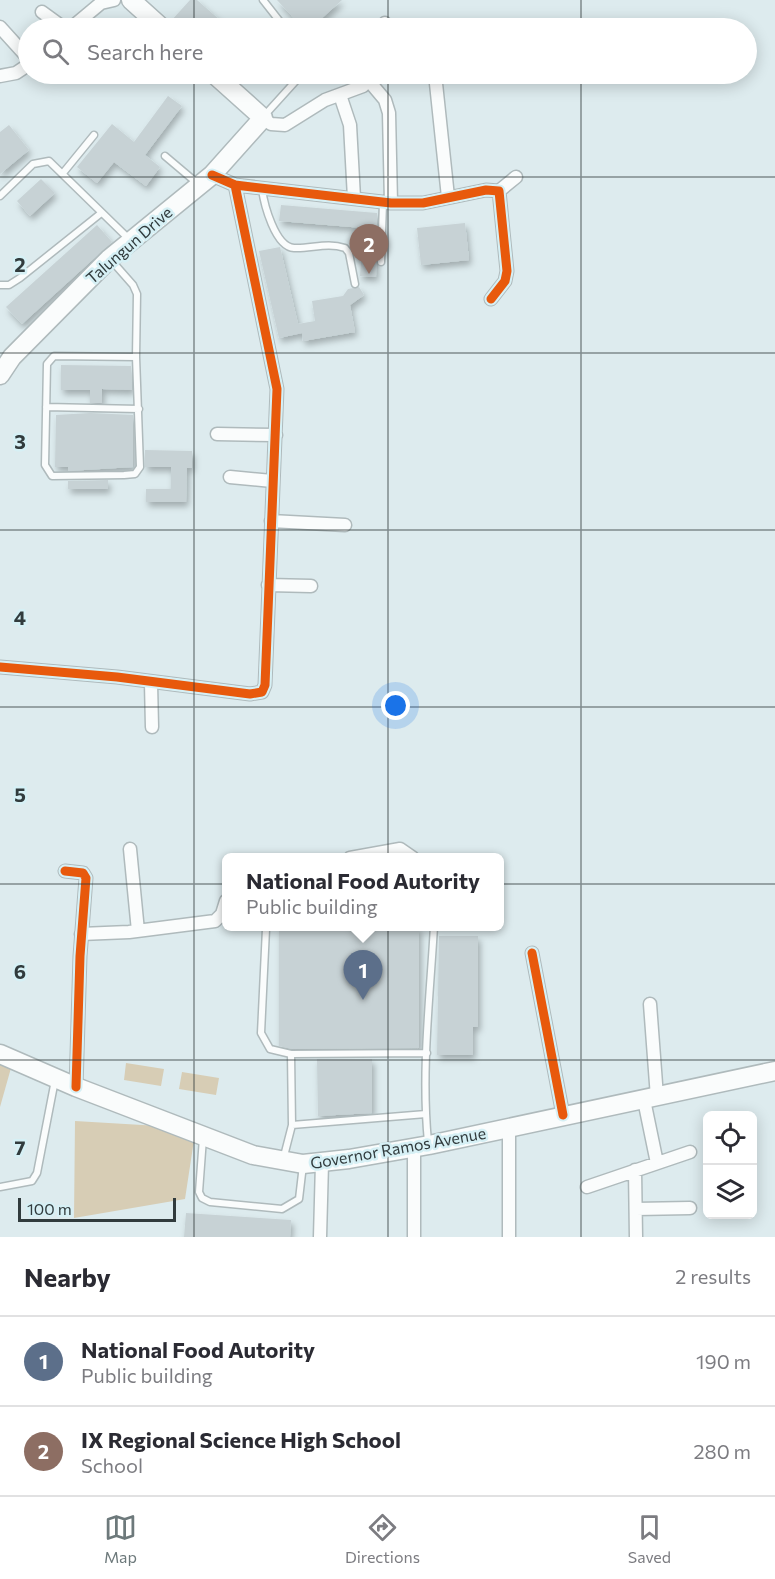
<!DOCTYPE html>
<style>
:root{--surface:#fff;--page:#f7f7f7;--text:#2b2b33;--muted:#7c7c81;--line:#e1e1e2;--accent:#6d797b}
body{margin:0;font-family:Commissioner,sans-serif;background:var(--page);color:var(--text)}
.controls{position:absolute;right:18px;bottom:18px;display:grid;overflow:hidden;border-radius:9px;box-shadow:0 3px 15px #0003}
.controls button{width:54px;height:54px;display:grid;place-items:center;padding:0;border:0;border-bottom:2px solid var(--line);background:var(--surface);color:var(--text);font:30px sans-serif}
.scale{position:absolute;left:18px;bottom:15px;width:158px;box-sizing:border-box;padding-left:6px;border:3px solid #313b3d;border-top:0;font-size:16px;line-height:21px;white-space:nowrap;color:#313b3d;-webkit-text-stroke:4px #d6f0f5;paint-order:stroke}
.you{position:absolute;left:396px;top:706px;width:21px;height:21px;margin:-15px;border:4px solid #fff;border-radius:50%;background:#1a73e8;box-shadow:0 0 0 9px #1a73e833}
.badge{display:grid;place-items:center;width:39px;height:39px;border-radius:50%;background:var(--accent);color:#fff;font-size:20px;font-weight:700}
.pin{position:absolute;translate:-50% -50px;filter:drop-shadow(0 2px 3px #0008)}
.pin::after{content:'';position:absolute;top:32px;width:21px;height:18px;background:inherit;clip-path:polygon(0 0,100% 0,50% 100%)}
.popup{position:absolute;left:222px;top:853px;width:282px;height:78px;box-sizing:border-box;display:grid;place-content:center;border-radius:9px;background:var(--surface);filter:drop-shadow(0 2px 4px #0005);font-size:20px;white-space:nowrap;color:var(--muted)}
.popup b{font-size:22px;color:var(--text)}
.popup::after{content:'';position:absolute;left:50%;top:100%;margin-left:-12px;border:12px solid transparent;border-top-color:var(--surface)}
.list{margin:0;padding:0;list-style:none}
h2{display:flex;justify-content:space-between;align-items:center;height:78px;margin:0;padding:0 24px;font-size:26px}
h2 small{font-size:20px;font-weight:400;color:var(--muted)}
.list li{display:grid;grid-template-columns:39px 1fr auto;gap:18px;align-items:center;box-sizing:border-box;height:90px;padding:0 24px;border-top:2px solid var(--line)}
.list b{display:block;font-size:22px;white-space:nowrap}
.list p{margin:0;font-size:20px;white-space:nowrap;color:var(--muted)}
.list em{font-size:20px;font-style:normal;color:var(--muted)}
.icon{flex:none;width:33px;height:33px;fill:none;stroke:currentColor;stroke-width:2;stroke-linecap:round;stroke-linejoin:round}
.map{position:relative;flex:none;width:775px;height:1237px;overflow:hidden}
.search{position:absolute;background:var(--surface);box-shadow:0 3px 15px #0003;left:18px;right:18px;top:18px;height:66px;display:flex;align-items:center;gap:15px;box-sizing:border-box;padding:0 21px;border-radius:33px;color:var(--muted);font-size:22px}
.sheet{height:258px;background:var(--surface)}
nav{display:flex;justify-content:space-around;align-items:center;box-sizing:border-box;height:84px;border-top:2px solid var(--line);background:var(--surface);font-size:16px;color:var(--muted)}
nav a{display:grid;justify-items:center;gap:3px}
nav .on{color:var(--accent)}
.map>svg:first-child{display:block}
.green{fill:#d7cdb5}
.building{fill:#c7d2d5;filter:url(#shadow)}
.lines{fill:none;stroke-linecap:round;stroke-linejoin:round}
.lane-casing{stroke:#afbabc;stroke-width:9}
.street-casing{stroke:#afbabc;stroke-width:15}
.secondary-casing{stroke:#afbabc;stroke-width:21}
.lane{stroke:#fafcfc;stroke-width:6}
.street{stroke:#fafcfc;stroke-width:12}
.secondary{stroke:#fafcfc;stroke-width:18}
.cycleway-casing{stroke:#d6f0f5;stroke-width:13}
.cycleway{stroke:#e8590c;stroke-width:9}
.grid{fill:none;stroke:#313b3d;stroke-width:1.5;stroke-opacity:0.55}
.labels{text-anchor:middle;stroke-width:5;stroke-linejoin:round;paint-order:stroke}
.street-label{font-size:16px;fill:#313b3d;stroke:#d6f0f5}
.grid-label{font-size:20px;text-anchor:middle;font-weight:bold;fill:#313b3d;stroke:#d6f0f5;stroke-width:5;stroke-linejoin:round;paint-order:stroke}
</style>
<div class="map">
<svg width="775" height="1237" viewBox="0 0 775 1237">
<defs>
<filter id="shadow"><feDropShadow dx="2.5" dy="4.5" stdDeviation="3" flood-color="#0004"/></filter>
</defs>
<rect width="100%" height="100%" fill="#ddebee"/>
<path class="green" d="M0,1063L11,1068L0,1107Z
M126,1063L164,1069L161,1086L124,1080Z
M182,1072L219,1078L216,1095L179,1089Z
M75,1121L159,1126L194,1140L185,1199L74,1218Z"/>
<path class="building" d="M190,0H197L229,28H177L171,21Z
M277,0H342L311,28H303Z
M168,96L182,106L145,155L160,167L146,186L114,162L97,183L77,167L112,124L134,142Z
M9,125L29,150L0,174V132Z
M41,179L55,193L30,216L17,201Z
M281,205L377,213L376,277L360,276L363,228L279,221Z
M465,223L469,260L421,265L417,228Z
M97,225L112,242L22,324L6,307Z
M280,247L298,324L315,321L312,301L343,296L348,289L359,287L364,295L350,305L355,332L303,341L302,333L279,338L259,251Z
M61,365L131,366L132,390L102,389V403H90V390H61Z
M90,413L133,415V467L68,471V467H55L56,415Z
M145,450L192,451V468H187L186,502H146V489H171V467H145Z
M108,480V489H68V481Z
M279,927H419V1048L292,1049L279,1046Z
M439,936H478V1027H473V1055H437Z
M317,1059H372V1113L318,1116Z
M186,1213L291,1220L290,1237H184Z"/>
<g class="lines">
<defs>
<path id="lane" d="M263,0L285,28
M264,116L302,74
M165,156L197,183
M63,173L94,135
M262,189C264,204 275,247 294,248C311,249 327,242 345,248L349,253L355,284
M0,196L33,164L49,161L130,240
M111,260L133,285L137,294L136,357L140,467L135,474L124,475L52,476L45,465L47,364L54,356L136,357
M381,262L383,203
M0,285H9L20,278L100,214
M46,407L139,409
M266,929L261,1033L270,1049L291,1054L427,1053
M292,1125L426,1114
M203,1138L199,1192L202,1198L210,1202L282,1209L299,1199L303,1165
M428,1142C421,1071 430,997 434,926
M283,1160L292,1125L291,1054
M0,1187L32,1181L37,1173L55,1080"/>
<path id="street" d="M42,12L64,28
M385,23L388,28
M0,27L28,58
M428,27L429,28
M71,28L101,3L114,0
M435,74L448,197
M0,76L16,73L28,65
M369,81L385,100L389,113L391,203
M340,95L350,125L354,198
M263,118L271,124L285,125L325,100L363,86L374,74
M212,175L235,185L391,203H423L486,190L499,191L507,271L505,281L491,299
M499,191L516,177
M217,434L276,435
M230,477L272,481
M271,521L345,525
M268,585L311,586
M0,667L117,677L250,694L262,692L265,685L277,389L235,185
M151,683L152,727
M130,849L138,931
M350,858L400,849L413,858
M65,871L83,873L86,878L80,956L76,1087
M81,934L129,932L215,921L222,914L226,901
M532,953L563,1115
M650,1004L657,1097
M644,1100L657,1163
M635,1170L636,1237
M587,1187L690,1152
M636,1209L690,1208
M320,1237L322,1163
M414,1237V1148
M509,1237V1128"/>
<path id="secondary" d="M131,0L162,28
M0,375L12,357L109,259L212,175L263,118L214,74
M0,1054L76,1087L253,1155L303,1164L349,1159L429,1145L775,1071"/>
</defs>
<use href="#lane" class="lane-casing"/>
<use href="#street" class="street-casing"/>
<use href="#secondary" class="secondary-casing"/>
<use href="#lane" class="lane"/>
<use href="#street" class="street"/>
<use href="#secondary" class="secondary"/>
<defs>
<path id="cycleway" d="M212,175L235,185L391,203H423L486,190L499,191L507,271L505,281L491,299
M0,667L117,677L250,694L262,692L265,685L277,389L235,185
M65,871L83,873L86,878L80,956L76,1087
M532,953L563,1115"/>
</defs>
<use href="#cycleway" class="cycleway-casing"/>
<use href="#cycleway" class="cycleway"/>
</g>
<path class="grid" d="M194,0V28M388,0V28M581,0V28M194,74V1237M388,74V1237M581,74V1237M0,177H775M0,353H775M0,530H775M0,707H775M0,884H775M0,1060H775"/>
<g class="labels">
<g class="street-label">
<text transform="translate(129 245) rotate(-41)" y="6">Talungun Drive</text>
<text transform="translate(398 1148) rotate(-10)" y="6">Governor Ramos Avenue</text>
</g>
</g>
<g class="grid-label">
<text x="20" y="272">2</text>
<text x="20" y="449">3</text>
<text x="20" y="625">4</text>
<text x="20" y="802">5</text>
<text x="20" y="979">6</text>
<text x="20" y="1155">7</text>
</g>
</svg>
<div class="controls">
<button><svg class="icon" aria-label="locate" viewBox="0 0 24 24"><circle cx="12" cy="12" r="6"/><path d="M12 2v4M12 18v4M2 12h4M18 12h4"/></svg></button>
<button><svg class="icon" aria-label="layers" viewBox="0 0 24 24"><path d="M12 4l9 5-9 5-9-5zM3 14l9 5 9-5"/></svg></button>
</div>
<div class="scale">100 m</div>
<div class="you"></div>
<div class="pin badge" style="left:363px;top:1000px;background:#5c6f8a">1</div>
<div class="popup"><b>National Food Autority</b>Public building</div>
<div class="pin badge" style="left:369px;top:274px;background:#8d6e63">2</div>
<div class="search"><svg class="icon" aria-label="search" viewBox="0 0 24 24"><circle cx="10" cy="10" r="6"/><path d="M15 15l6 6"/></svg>Search here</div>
</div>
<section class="sheet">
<h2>Nearby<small>2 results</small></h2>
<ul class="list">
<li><span class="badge" style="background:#5c6f8a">1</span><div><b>National Food Autority</b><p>Public building</p></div><em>190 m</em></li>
<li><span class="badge" style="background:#8d6e63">2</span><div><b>IX Regional Science High School</b><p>School</p></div><em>280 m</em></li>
</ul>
</section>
<nav>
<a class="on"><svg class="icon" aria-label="map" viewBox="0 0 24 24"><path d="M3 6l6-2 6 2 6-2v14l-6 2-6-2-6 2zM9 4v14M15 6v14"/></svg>Map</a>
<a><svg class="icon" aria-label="directions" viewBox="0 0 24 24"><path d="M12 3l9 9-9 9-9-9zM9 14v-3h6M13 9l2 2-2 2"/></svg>Directions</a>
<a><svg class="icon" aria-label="saved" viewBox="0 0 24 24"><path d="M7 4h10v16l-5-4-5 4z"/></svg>Saved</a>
</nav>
